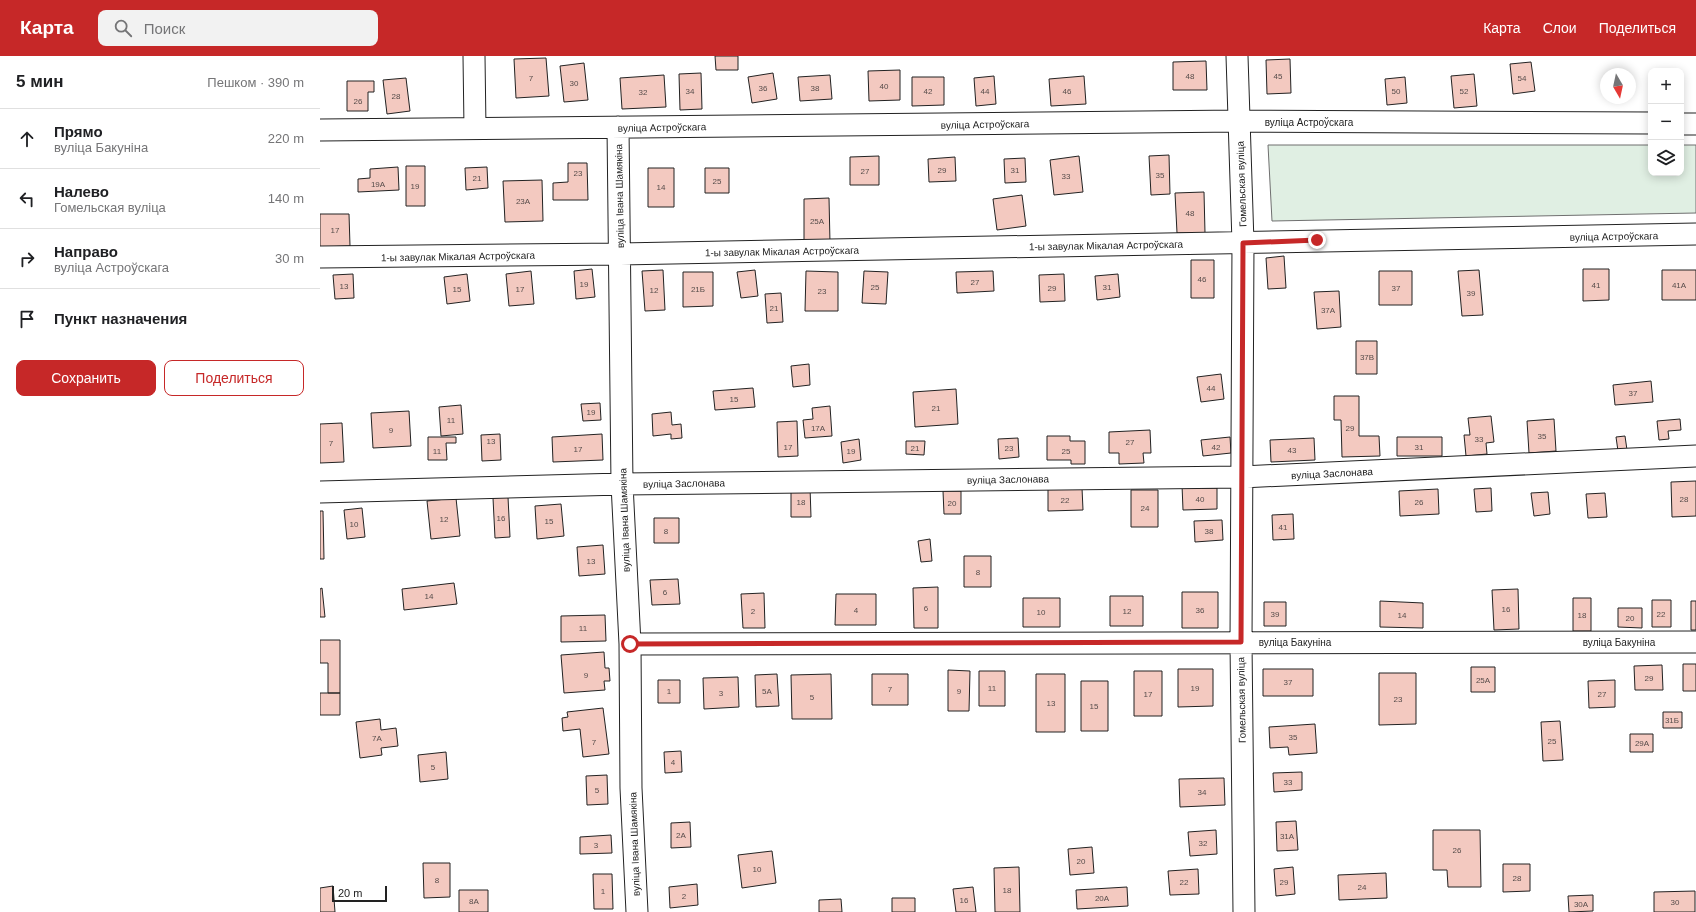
<!DOCTYPE html>
<html lang="ru">
<meta charset="utf-8">
<style>
:root{--surface:#fff;--page:#f2f2f2;--text:#202124;--muted:#757577;--line:#e0e0e0;--accent:#c62828}
body{margin:0;font-family:Helvetica,sans-serif;background:var(--page);color:var(--text)}
.controls{position:absolute;right:12px;top:12px;display:grid;overflow:hidden;border-radius:8px;box-shadow:0 2px 10px #0003}
.controls button{width:36px;height:36px;display:grid;place-items:center;padding:0;border:0;border-bottom:1px solid var(--line);background:var(--surface);color:var(--text);font:20px sans-serif}
.compass{position:absolute;left:1280px;top:12px;width:36px;height:36px;border-radius:50%;background:var(--surface);box-shadow:0 2px 10px #0003;rotate:171deg}
.scale{position:absolute;left:12px;bottom:10px;width:55px;box-sizing:border-box;padding-left:4px;border:2px solid #222;border-top:0;font-size:11px;line-height:14px;white-space:nowrap;color:#222;-webkit-text-stroke:3px #fff;paint-order:stroke}
.stop{position:absolute;width:12px;height:12px;margin:-9px;border:3px solid #c62828;border-radius:50%;background:#fff}
.stop.end{background:#c62828;border-color:#fff;box-shadow:0 1px 4px #0008}
.list{margin:0;padding:0;list-style:none}
h2{display:flex;justify-content:space-between;align-items:center;height:52px;margin:0;padding:0 16px;font-size:17px}
h2 small{font-size:13px;font-weight:400;color:var(--muted)}
.list li{display:grid;grid-template-columns:26px 1fr auto;gap:12px;align-items:center;box-sizing:border-box;height:60px;padding:0 16px;border-top:1px solid var(--line)}
.list b{display:block;font-size:15px;white-space:nowrap}
.list p{margin:0;font-size:13px;white-space:nowrap;color:var(--muted)}
.list em{font-size:13px;font-style:normal;color:var(--muted)}
.actions{display:flex;gap:8px;padding:12px 16px}
.actions a{flex:1;padding:9px 0;border:1px solid var(--accent);border-radius:8px;text-align:center;font-size:14px;color:var(--accent)}
.actions .main{background:var(--accent);color:#fff}
.icon{flex:none;width:22px;height:22px;fill:none;stroke:currentColor;stroke-width:2;stroke-linecap:round;stroke-linejoin:round}
.map{position:relative;flex:none;width:1376px;height:856px;overflow:hidden}
header{display:flex;align-items:center;gap:24px;box-sizing:border-box;height:56px;padding:0 20px;background:var(--accent);color:#fff}
header strong{font-size:19px}
nav{display:flex;gap:22px;margin-inline-start:auto;font-size:14px}
.search{width:280px;height:36px;background:var(--page);display:flex;align-items:center;gap:10px;box-sizing:border-box;padding:0 14px;border-radius:8px;color:var(--muted);font-size:15px}
main{display:flex}
aside{flex:1;background:var(--surface)}
.map>svg:first-child{display:block}
.green{fill:#e0efe3;stroke:#6f6f6f}
.building{fill:#f3c9c0;stroke:#222}
.lines{fill:none;stroke-linecap:round;stroke-linejoin:round}
.minor-casing{stroke:#222;stroke-width:23}
.minor{stroke:#fff;stroke-width:21}
.route{stroke:#c62828;stroke-width:5}
.labels{text-anchor:middle;stroke-width:3;stroke-linejoin:round;paint-order:stroke}
.number-label{font-size:8px;fill:#564c4a}
.street-label{font-size:10px;fill:#222;stroke:#fff}
</style>
<header>
<strong>Карта</strong>
<div class="search"><svg class="icon" aria-label="search" viewBox="0 0 24 24"><circle cx="10" cy="10" r="6"/><path d="M15 15l6 6"/></svg>Поиск</div>
<nav><a>Карта</a><a>Слои</a><a>Поделиться</a></nav>
</header>
<main>
<aside>
<h2>5 мин<small>Пешком · 390 m</small></h2>
<ul class="list">
<li><svg class="icon" aria-label="ahead" viewBox="0 0 24 24"><path d="M12 20V5M6 11l6-6 6 6"/></svg><div><b>Прямо</b><p>вуліца Бакуніна</p></div><em>220 m</em></li>
<li><svg class="icon" aria-label="left" viewBox="0 0 24 24"><path d="M17 20v-9H6M10 6l-5 5 5 5"/></svg><div><b>Налево</b><p>Гомельская вуліца</p></div><em>140 m</em></li>
<li><svg class="icon" aria-label="right" viewBox="0 0 24 24"><path d="M7 20v-9h11M14 6l5 5-5 5"/></svg><div><b>Направо</b><p>вуліца Астроўскага</p></div><em>30 m</em></li>
<li><svg class="icon" aria-label="arrive" viewBox="0 0 24 24"><path d="M6 21V4h12l-3 4 3 4H6"/></svg><div><b>Пункт назначения</b></div></li>
</ul>
<div class="actions"><a class="main">Сохранить</a><a>Поделиться</a></div>
</aside>
<div class="map">
<svg width="1376" height="856" viewBox="0 0 1376 856">
<rect width="100%" height="100%" fill="#fff"/>
<path class="green" d="M948,89H1331V117H1361V89H1376V157L952,165Z"/>
<path class="building" d="M395,0H418V14H396Z
M226,2L229,40L196,42L194,3Z
M970,3L971,37L947,38L946,4Z
M886,5L887,34H853V6Z
M1211,6L1215,35L1193,38L1190,8Z
M264,7L268,44L244,46L240,10Z
M580,14V44L549,45L548,15Z
M381,17L382,53L360,54L359,18Z
M453,17L457,43L432,47L428,21Z
M1154,18L1157,50L1134,52L1131,20Z
M344,19L346,51L302,53L300,22Z
M510,19L512,43L480,45L478,21Z
M674,20L676,48L656,50L654,22Z
M764,20L766,48L731,50L729,23Z
M592,21H624V49L592,50Z
M1085,21L1087,47L1067,49L1065,23Z
M86,22L90,55L67,58L63,24Z
M27,25H54V36H48V55H27Z
M849,99L850,138L831,139L829,100Z
M559,100V129H530V101Z
M759,100L763,136L734,139L730,104Z
M635,101L636,125L609,126L608,103Z
M705,102L706,126L685,127L684,103Z
M248,107H267L268,144H233V127L248,126Z
M86,110H105V150H86Z
M78,111L79,134L38,136V123L50,122V113Z
M167,111L168,132L146,134L145,112Z
M328,112H354V151H328Z
M385,112H409V137H385Z
M222,124L223,165L185,166L183,125Z
M884,136L885,177H857L855,137Z
M702,139L706,170L677,174L673,143Z
M509,142L510,187H484V143Z
M0,158H29L30,190L0,191Z
M964,200L966,232L948,233L946,202Z
M871,204H894V242H871Z
M272,213L275,241L256,243L254,215Z
M1263,213H1289V244L1263,245Z
M343,214L345,254L325,255L322,215Z
M435,214L438,240L421,242L417,216Z
M1159,214L1163,259L1142,260L1138,215Z
M1342,214H1376V244H1342Z
M211,215L214,248L189,250L186,218Z
M486,215L518,216V255H485Z
M544,215L568,216L566,248L542,247Z
M673,215L674,235L637,237L636,216Z
M1059,215H1092V249H1059Z
M363,216H393V250L363,251Z
M33,218L34,242L15,243L13,219Z
M147,218L150,245L127,248L124,221Z
M744,218L745,245L720,246L719,219Z
M798,218L800,241L777,244L775,220Z
M1019,235L1021,271L997,273L994,236Z
M461,237L463,266L447,267L445,238Z
M1036,285H1057V318H1036Z
M489,308L490,329L473,331L471,310Z
M901,318L904,343L881,346L877,321Z
M1331,325L1333,346L1295,349L1293,329Z
M433,332L435,351L395,354L393,335Z
M636,333L638,368L595,371L593,336Z
M1014,340H1039V380H1059L1060,400L1022,401L1021,364H1014Z
M280,347L281,364L263,365L261,348Z
M141,349L143,378L121,380L119,351Z
M510,350L512,380L485,382L483,364L493,363L492,352Z
M89,355L91,390L53,392L51,357Z
M351,356L352,369L361,368L362,382L351,383V378L333,380L332,358Z
M1171,360L1174,386L1166,387L1167,398L1146,400L1144,379H1150L1148,362Z
M1234,363L1236,395L1209,397L1207,365Z
M1360,363L1361,374L1348,375L1349,383L1339,384L1337,365Z
M477,365L478,400L458,401L457,366Z
M22,367L24,406L0,407V368Z
M830,374L831,397H823L824,407L799,408V397H789V376Z
M180,378L181,404L162,405L161,379Z
M282,378L283,404L233,406L232,381Z
M727,380H750V385H765V408H751V404H727Z
M1305,380L1307,394L1298,395L1296,381Z
M108,381H136V387H126L127,404H108Z
M910,381L911,397L883,400L881,384Z
M1077,381H1122V400H1077Z
M698,382L699,401L679,403L678,383Z
M994,382L995,404L951,406L950,384Z
M539,383L541,404L523,407L521,386Z
M586,385H605L604,399L586,398Z
M1376,425V460L1352,461L1351,426Z
M862,429H882V432H897V453L863,454Z
M490,431L491,461H471V432Z
M762,432L763,454L728,455V433Z
M1171,432L1172,455L1156,456L1154,433Z
M1118,433L1119,458L1080,460L1079,435Z
M811,434H838V471H811Z
M623,435H641V458H624Z
M1228,436L1230,458L1214,460L1211,437Z
M1285,437L1287,461L1268,462L1266,438Z
M188,441L190,481L175,482L173,442Z
M136,442L140,480L111,483L107,445Z
M241,448L244,480L217,483L215,450Z
M42,452L45,481L27,483L24,454Z
M0,455H3L4,503H0Z
M973,458L974,483L953,484L952,459Z
M334,462H359V487H334Z
M902,464L903,484L875,486L874,465Z
M610,483L612,505L601,506L598,485Z
M283,489L285,518L259,520L257,491Z
M644,500H671V531H644Z
M358,523L360,548L332,549L330,524Z
M134,527L137,548L84,554L82,533Z
M618,531V572H594L593,532Z
M2,532L5,561H0V533Z
M1198,533L1199,573L1174,574L1172,534Z
M862,536H898V572H862Z
M444,537L445,572H423L421,538Z
M516,538H556V569H515Z
M790,540H823V570H790Z
M703,542H740V571H703Z
M1253,542H1271V575H1253Z
M1332,544H1351V571H1332Z
M1060,545L1103,547V572L1060,571Z
M1371,545H1376V574H1371Z
M944,546H966V570H944Z
M1298,552H1322V572L1298,571Z
M285,559L286,585L241,586V560Z
M0,584H20V637H8V607H0Z
M284,596L285,612H289L290,625H284L285,634L244,637L241,599Z
M1363,608H1376V635H1363Z
M1342,609L1343,634H1315L1314,610Z
M1151,611H1175V636H1151Z
M858,613H893V650L858,651Z
M943,613H993V640H943Z
M628,614L650,615L649,655H628Z
M659,615H685V650H659Z
M814,615H842V660H814Z
M1059,617H1096V668L1059,669Z
M457,618L459,650L436,651L435,619Z
M511,618L512,663H472L471,619Z
M552,618H588V649H552Z
M716,618H745V676H716Z
M418,621L419,651L384,653L383,622Z
M338,624H360V647H338Z
M1295,624V651L1269,652L1268,625Z
M761,625H788V675H761Z
M0,637H20V659H0Z
M283,652L289,698L263,701L260,673L243,675L242,662L248,661L247,656Z
M1343,656H1362V672H1343Z
M60,663L61,674L76,672L78,690L61,692L62,699L40,702L36,666Z
M1240,665L1243,704L1223,705L1221,666Z
M995,668L997,697L969,699L968,691L950,692L949,671Z
M1310,678H1333V696H1310Z
M361,695L362,716L345,717L344,696Z
M126,696L128,723L100,726L98,699Z
M982,716V734L954,736L953,717Z
M287,719L288,748L267,749L266,720Z
M904,722L905,749L860,751L859,723Z
M976,765L978,794L957,795L956,766Z
M370,766L371,791L351,792V767Z
M896,774L897,798L870,800L868,776Z
M1113,774H1160L1161,831H1128L1127,814H1113Z
M291,779L292,797L260,798V781Z
M772,791L774,817L750,819L748,793Z
M452,795L456,827L422,832L418,799Z
M103,807H130V841L104,842Z
M1183,808H1210V835L1183,836Z
M699,811L700,856H675L674,812Z
M973,811L975,838L956,840L954,813Z
M878,813L879,838L850,839L848,815Z
M1066,817L1067,842L1019,844L1018,819Z
M273,818H292L293,853H274Z
M377,828L378,849L350,852L349,831Z
M13,830L15,856H0V832Z
M653,831L656,856H636L633,833Z
M807,831L808,850L757,853L756,834Z
M139,834H168V856H139Z
M1375,835V856H1334V836Z
M1273,839V855L1249,856L1248,840Z
M572,842H595V856H572Z
M521,843L522,856H499V844Z"/>
<g class="lines">
<defs>
<path id="minor" d="M154,0L155,72
M917,0L923,187L921,586L924,856
M1361,68H1376
M298,71L302,428L310,588L311,732L317,856
M0,74L919,65L1331,67
M0,201L300,198L1376,178
M0,436L302,428L922,421L1376,400
M310,588L1376,586"/>
</defs>
<use href="#minor" class="minor-casing"/>
<use href="#minor" class="minor"/>
</g>
<g class="lines">
<path class="route" d="M310,588L921,586L923,187L997,184"/>
</g>
<g class="labels">
<g class="number-label">
<text x="870" y="23">48</text>
<text x="958" y="23">45</text>
<text x="211" y="25">7</text>
<text x="1202" y="25">54</text>
<text x="254" y="30">30</text>
<text x="564" y="33">40</text>
<text x="443" y="35">36</text>
<text x="495" y="35">38</text>
<text x="370" y="38">34</text>
<text x="608" y="38">42</text>
<text x="665" y="38">44</text>
<text x="747" y="38">46</text>
<text x="1076" y="38">50</text>
<text x="1144" y="38">52</text>
<text x="323" y="39">32</text>
<text x="76" y="43">28</text>
<text x="38" y="48">26</text>
<text x="622" y="117">29</text>
<text x="695" y="117">31</text>
<text x="545" y="118">27</text>
<text x="258" y="120">23</text>
<text x="840" y="122">35</text>
<text x="746" y="123">33</text>
<text x="157" y="125">21</text>
<text x="397" y="128">25</text>
<text x="58" y="131">19А</text>
<text x="95" y="133">19</text>
<text x="341" y="134">14</text>
<text x="203" y="148">23А</text>
<text x="870" y="160">48</text>
<text x="497" y="168">25А</text>
<text x="15" y="177">17</text>
<text x="882" y="226">46</text>
<text x="655" y="229">27</text>
<text x="264" y="231">19</text>
<text x="1276" y="232">41</text>
<text x="1359" y="232">41А</text>
<text x="24" y="233">13</text>
<text x="555" y="234">25</text>
<text x="787" y="234">31</text>
<text x="732" y="235">29</text>
<text x="1076" y="235">37</text>
<text x="137" y="236">15</text>
<text x="200" y="236">17</text>
<text x="378" y="236">21Б</text>
<text x="334" y="237">12</text>
<text x="502" y="238">23</text>
<text x="1151" y="240">39</text>
<text x="454" y="255">21</text>
<text x="1008" y="257">37А</text>
<text x="1047" y="304">37В</text>
<text x="891" y="335">44</text>
<text x="1313" y="340">37</text>
<text x="414" y="346">15</text>
<text x="616" y="355">21</text>
<text x="271" y="359">19</text>
<text x="131" y="367">11</text>
<text x="498" y="375">17А</text>
<text x="1030" y="375">29</text>
<text x="71" y="377">9</text>
<text x="1222" y="383">35</text>
<text x="1159" y="386">33</text>
<text x="171" y="388">13</text>
<text x="810" y="389">27</text>
<text x="11" y="390">7</text>
<text x="468" y="394">17</text>
<text x="896" y="394">42</text>
<text x="1099" y="394">31</text>
<text x="595" y="395">21</text>
<text x="689" y="395">23</text>
<text x="258" y="396">17</text>
<text x="972" y="397">43</text>
<text x="117" y="398">11</text>
<text x="531" y="398">19</text>
<text x="746" y="398">25</text>
<text x="880" y="446">40</text>
<text x="1364" y="446">28</text>
<text x="745" y="447">22</text>
<text x="481" y="449">18</text>
<text x="1099" y="449">26</text>
<text x="632" y="450">20</text>
<text x="825" y="455">24</text>
<text x="181" y="465">16</text>
<text x="124" y="466">12</text>
<text x="229" y="468">15</text>
<text x="34" y="471">10</text>
<text x="963" y="474">41</text>
<text x="346" y="478">8</text>
<text x="889" y="478">38</text>
<text x="271" y="508">13</text>
<text x="658" y="519">8</text>
<text x="345" y="539">6</text>
<text x="109" y="543">14</text>
<text x="606" y="555">6</text>
<text x="1186" y="556">16</text>
<text x="536" y="557">4</text>
<text x="880" y="557">36</text>
<text x="433" y="558">2</text>
<text x="807" y="558">12</text>
<text x="721" y="559">10</text>
<text x="955" y="561">39</text>
<text x="1341" y="561">22</text>
<text x="1082" y="562">14</text>
<text x="1262" y="562">18</text>
<text x="1310" y="565">20</text>
<text x="263" y="575">11</text>
<text x="266" y="622">9</text>
<text x="1329" y="625">29</text>
<text x="1163" y="627">25А</text>
<text x="968" y="629">37</text>
<text x="672" y="635">11</text>
<text x="875" y="635">19</text>
<text x="570" y="636">7</text>
<text x="349" y="638">1</text>
<text x="447" y="638">5А</text>
<text x="639" y="638">9</text>
<text x="401" y="640">3</text>
<text x="828" y="641">17</text>
<text x="1282" y="641">27</text>
<text x="492" y="644">5</text>
<text x="1078" y="646">23</text>
<text x="731" y="650">13</text>
<text x="774" y="653">15</text>
<text x="1352" y="667">31Б</text>
<text x="973" y="684">35</text>
<text x="57" y="685">7А</text>
<text x="1232" y="688">25</text>
<text x="274" y="689">7</text>
<text x="1322" y="690">29А</text>
<text x="353" y="709">4</text>
<text x="113" y="714">5</text>
<text x="968" y="729">33</text>
<text x="277" y="737">5</text>
<text x="882" y="739">34</text>
<text x="361" y="782">2А</text>
<text x="967" y="783">31А</text>
<text x="883" y="790">32</text>
<text x="276" y="792">3</text>
<text x="1137" y="797">26</text>
<text x="761" y="808">20</text>
<text x="437" y="816">10</text>
<text x="1197" y="825">28</text>
<text x="117" y="827">8</text>
<text x="864" y="829">22</text>
<text x="964" y="829">29</text>
<text x="1042" y="834">24</text>
<text x="687" y="837">18</text>
<text x="283" y="838">1</text>
<text x="364" y="843">2</text>
<text x="782" y="845">20А</text>
<text x="644" y="847">16</text>
<text x="154" y="848">8А</text>
<text x="1355" y="849">30</text>
<text x="1261" y="851">30А</text>
</g>
<g class="street-label">
<text x="989" y="70">вуліца Астроўскага</text>
<text transform="translate(665 68) rotate(-1)" y="4">вуліца Астроўскага</text>
<text transform="translate(342 71) rotate(-1)" y="4">вуліца Астроўскага</text>
<text transform="translate(921 128) rotate(-92)" y="4">Гомельская вуліца</text>
<text transform="translate(299 140) rotate(-91)" y="4">вуліца Івана Шамякіна</text>
<text transform="translate(1294 180) rotate(-1)" y="4">вуліца Астроўскага</text>
<text transform="translate(786 189) rotate(-1)" y="4">1-ы завулак Мікалая Астроўскага</text>
<text transform="translate(462 195) rotate(-1)" y="4">1-ы завулак Мікалая Астроўскага</text>
<text transform="translate(138 200) rotate(-1)" y="4">1-ы завулак Мікалая Астроўскага</text>
<text transform="translate(1012 417) rotate(-3)" y="4">вуліца Заслонава</text>
<text transform="translate(688 423) rotate(-1)" y="4">вуліца Заслонава</text>
<text transform="translate(364 427) rotate(-1)" y="4">вуліца Заслонава</text>
<text transform="translate(304 464) rotate(-92)" y="4">вуліца Івана Шамякіна</text>
<text x="975" y="590">вуліца Бакуніна</text>
<text x="1299" y="590">вуліца Бакуніна</text>
<text transform="translate(921 644) rotate(-91)" y="4">Гомельская вуліца</text>
<text transform="translate(314 788) rotate(-92)" y="4">вуліца Івана Шамякіна</text>
</g>
</g>
</svg>
<div class="controls">
<button>+</button>
<button>−</button>
<button><svg class="icon" aria-label="layers" viewBox="0 0 24 24"><path d="M12 4l9 5-9 5-9-5zM3 14l9 5 9-5"/></svg></button>
</div>
<svg class="compass" viewBox="-18 -18 36 36"><path d="M0-13l5 13h-10z" fill="#e53935"/><path d="M0 13l5-13h-10z" fill="#757577"/></svg>
<div class="scale">20 m</div>
<div class="stop" style="left:310px;top:588px"></div>
<div class="stop end" style="left:997px;top:184px"></div>
</div>
</main>
